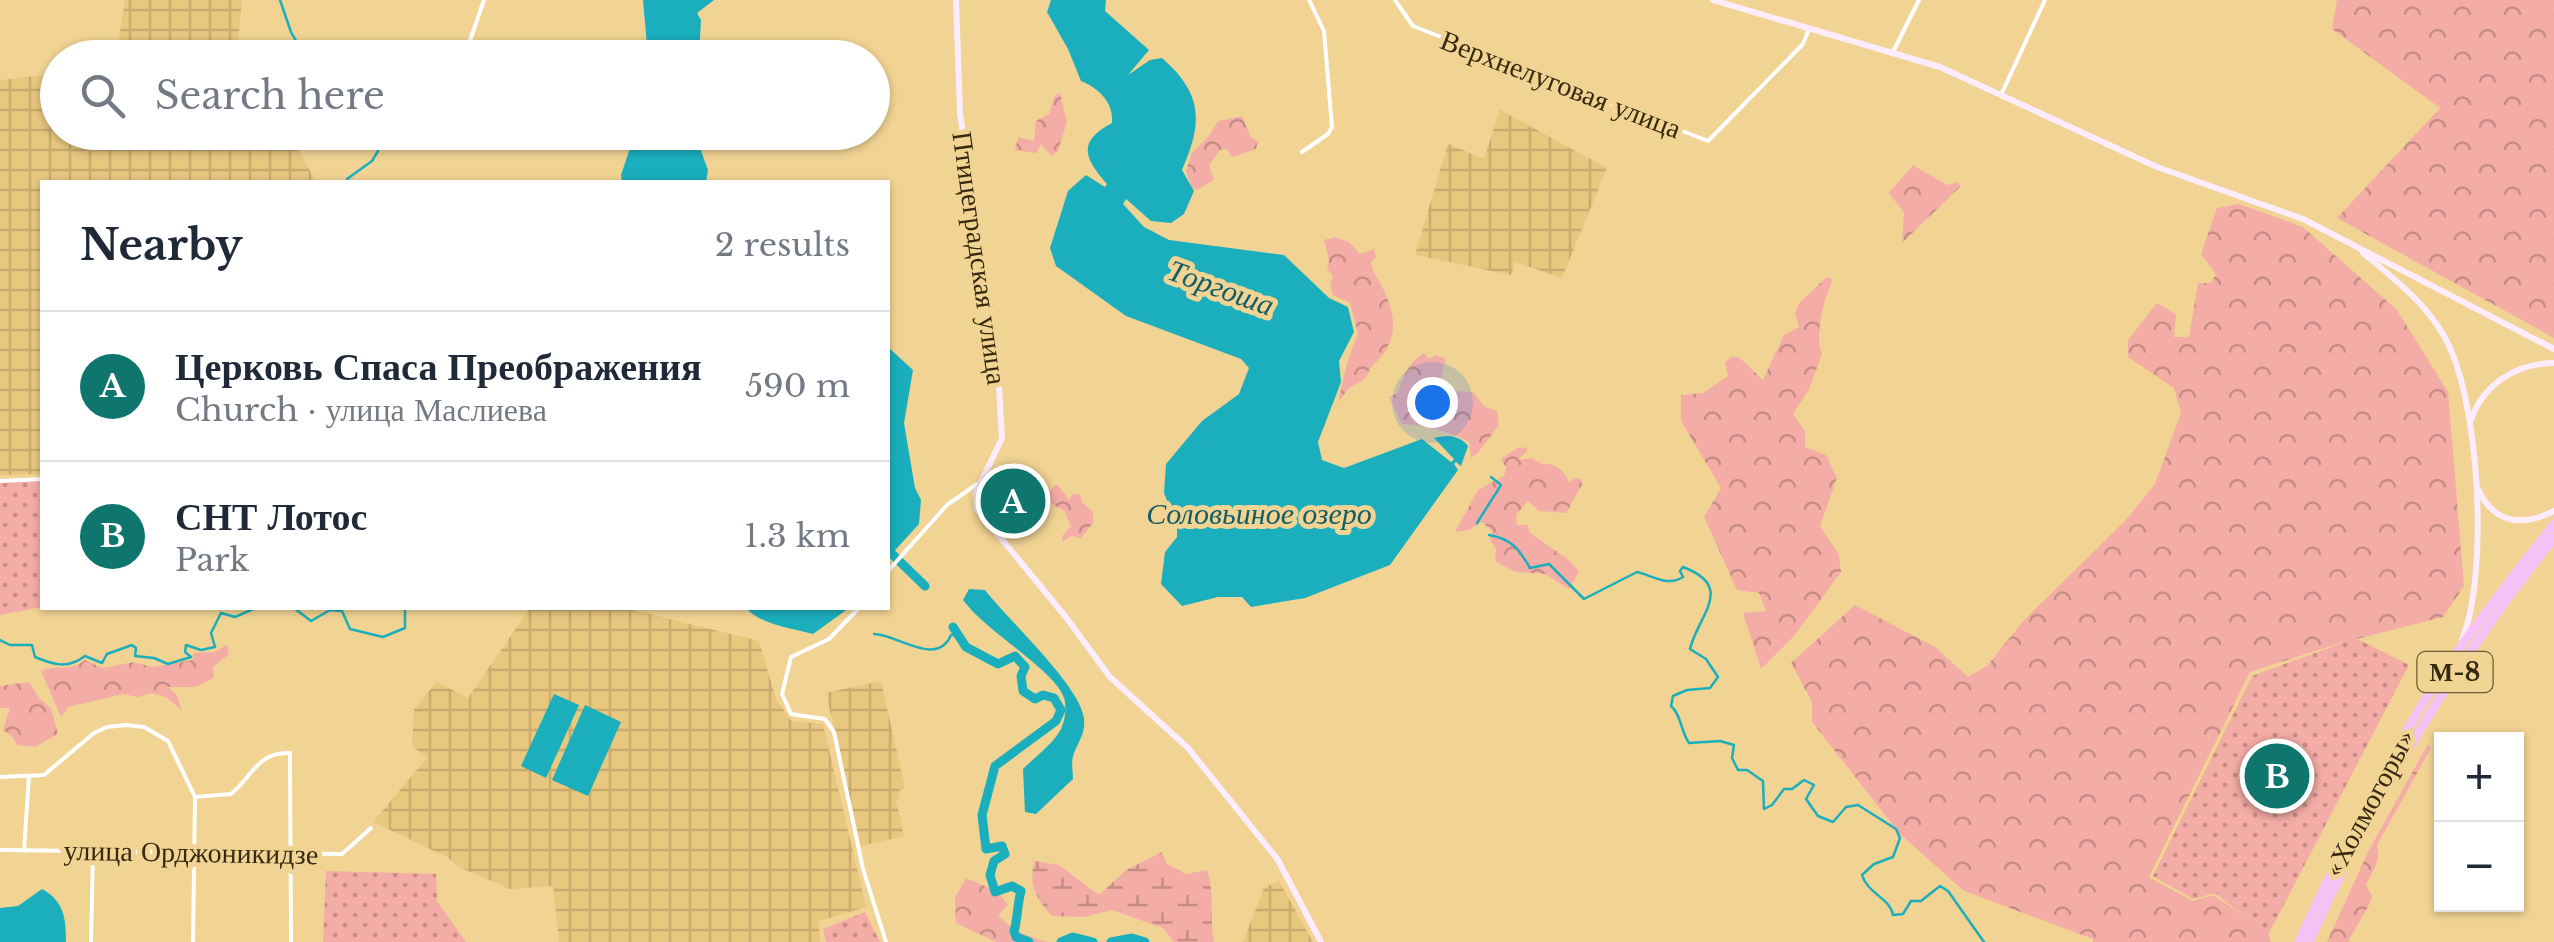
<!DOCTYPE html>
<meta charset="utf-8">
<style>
:root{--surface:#fff;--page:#f6f6f7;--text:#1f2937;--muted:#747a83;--line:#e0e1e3;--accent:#0f766e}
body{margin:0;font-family:"Libre Baskerville",serif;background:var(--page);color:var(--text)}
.controls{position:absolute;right:30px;bottom:30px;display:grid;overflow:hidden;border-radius:0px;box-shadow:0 2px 8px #0004}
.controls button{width:90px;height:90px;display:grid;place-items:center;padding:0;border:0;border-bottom:2px solid var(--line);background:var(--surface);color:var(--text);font:50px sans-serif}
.you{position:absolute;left:1432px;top:402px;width:35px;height:35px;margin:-25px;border:8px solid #fff;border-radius:50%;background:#1a73e8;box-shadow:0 0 0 15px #1a73e833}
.badge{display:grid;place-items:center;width:65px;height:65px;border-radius:50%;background:var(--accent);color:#fff;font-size:32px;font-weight:700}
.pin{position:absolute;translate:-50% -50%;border:5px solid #fff;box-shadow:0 2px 10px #0006}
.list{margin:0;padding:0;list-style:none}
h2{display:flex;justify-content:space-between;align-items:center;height:130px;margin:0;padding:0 40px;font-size:42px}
h2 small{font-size:32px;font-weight:400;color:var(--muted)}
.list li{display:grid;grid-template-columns:65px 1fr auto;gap:30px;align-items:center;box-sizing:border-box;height:150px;padding:0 40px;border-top:2px solid var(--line)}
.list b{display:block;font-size:38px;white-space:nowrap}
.list p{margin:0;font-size:32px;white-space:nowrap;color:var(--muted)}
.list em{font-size:32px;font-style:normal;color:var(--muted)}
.icon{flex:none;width:55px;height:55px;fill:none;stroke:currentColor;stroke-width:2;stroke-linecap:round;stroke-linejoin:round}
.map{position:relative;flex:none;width:2554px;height:942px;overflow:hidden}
.search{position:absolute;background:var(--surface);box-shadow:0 2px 8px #0004;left:40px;top:40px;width:850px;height:110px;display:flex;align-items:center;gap:25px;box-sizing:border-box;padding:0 35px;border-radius:55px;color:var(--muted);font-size:38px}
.panel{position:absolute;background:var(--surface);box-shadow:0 2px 8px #0004;left:40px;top:180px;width:850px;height:430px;border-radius:0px}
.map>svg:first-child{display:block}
.industrial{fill:url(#industrial-grid)}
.forest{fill:url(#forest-crowns)}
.wetland{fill:url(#wetland-marsh)}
.garden{fill:url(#garden-dots)}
.water{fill:#1bafbd}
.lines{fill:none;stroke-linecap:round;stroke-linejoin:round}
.stream{stroke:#1bafbd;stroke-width:2.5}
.river{stroke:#1bafbd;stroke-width:9}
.street{stroke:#fff;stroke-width:4}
.secondary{stroke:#fcecfd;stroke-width:6}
.highway{stroke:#f6c1f7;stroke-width:9}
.labels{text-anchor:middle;stroke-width:10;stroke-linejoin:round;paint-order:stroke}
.shield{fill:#f1d393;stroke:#6d5c37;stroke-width:2.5}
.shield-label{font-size:25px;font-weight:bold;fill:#35290f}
.street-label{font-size:28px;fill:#35290f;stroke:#f1d393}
.water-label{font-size:30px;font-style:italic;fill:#135d64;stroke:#f1d393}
</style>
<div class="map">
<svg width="2554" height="942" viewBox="0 0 2554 942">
<defs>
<pattern id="industrial-grid" width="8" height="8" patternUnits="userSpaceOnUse" patternTransform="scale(2.5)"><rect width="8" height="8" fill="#e8c77f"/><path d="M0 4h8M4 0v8" fill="none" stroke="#c8ab6d"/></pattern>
<pattern id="forest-crowns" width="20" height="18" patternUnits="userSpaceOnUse" patternTransform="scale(2.5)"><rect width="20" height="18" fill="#f4ada6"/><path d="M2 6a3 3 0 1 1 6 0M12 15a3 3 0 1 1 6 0" fill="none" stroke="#c68d86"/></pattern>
<pattern id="wetland-marsh" width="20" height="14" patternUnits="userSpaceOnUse" patternTransform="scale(2.5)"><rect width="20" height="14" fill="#f4ada6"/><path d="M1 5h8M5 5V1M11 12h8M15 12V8" fill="none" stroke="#c68d86"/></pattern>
<pattern id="garden-dots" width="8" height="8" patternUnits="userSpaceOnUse" patternTransform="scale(2.5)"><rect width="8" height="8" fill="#f4ada6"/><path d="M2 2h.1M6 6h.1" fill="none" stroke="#c68d86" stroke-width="1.8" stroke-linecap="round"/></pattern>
</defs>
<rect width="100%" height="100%" fill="#f1d393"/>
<path class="industrial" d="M125,0H242L237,55L118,44Z
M57,74L58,132L290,133L316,182H42V474L0,475V80Z
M1500,110L1607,168L1562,278L1515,262L1511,275L1415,255L1448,144L1484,159Z
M530,608H625L759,641L776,699L791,721L823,724L866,907L819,921L820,942H559L553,886L510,889L459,867L447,857L373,822L427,758L412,746L414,710L423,698L437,682L468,698Z
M881,681L905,788L899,790L900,798L896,800L904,836L861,846L826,693Z
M1279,881L1313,942H1243L1264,888Z"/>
<path class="forest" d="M2337,0H2554V338L2337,218L2440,108L2332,29Z
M1060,93L1067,122L1058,151L1051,156L1041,144L1036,153L1015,150L1018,137L1034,141L1036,121L1049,114L1055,95Z
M1242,116L1251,138L1258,141L1256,149L1232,157L1227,149L1220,150L1209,165L1214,180L1197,190L1192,188L1186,172L1191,154L1209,136L1218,121Z
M1913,165L1947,185L1958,182L1961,186L1902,243L1904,213L1889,193Z
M2239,204L2303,227L2397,310L2448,392L2464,586L2443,617L2337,644L2250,672L2149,877L2193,901L2213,895L2268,932L2271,942H2093V939L1964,891L1900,834L1812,722V702L1791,663L1855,605L1935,647L1968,677L1988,665L2024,620L2126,520L2155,484L2181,413L2174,388L2128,357V340L2157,303L2176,314L2174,337H2189L2198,283H2211L2216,274L2201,254L2217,208Z
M1335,237L1349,242L1360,254L1374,249L1376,257L1371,262L1373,271C1389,297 1403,325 1384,353C1377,363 1369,366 1366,378L1348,389L1338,403C1343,379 1348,356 1358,334L1350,303L1333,295L1330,284L1333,277L1327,268L1329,260L1324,240Z
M1827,277L1833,279C1824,298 1814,335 1822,354L1809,389L1793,414L1805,431V447L1826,455L1837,478L1820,526L1839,555L1841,572L1794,636L1761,669L1743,613L1766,611L1759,593L1737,590L1704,517L1721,488L1681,421V395L1703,393L1728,376L1725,363L1731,356L1740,358L1763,380L1784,335L1799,327L1795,313L1800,302Z
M1424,353L1429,359L1436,355L1446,359L1440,383L1453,395L1458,391L1474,393L1485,407L1497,411L1499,425L1477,454L1471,457L1469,442C1452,432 1422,425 1402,424L1389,397L1398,393C1403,376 1409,362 1424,353Z
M1519,447L1527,448V451L1518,460L1532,458L1542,464C1554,462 1566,471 1569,483L1574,478L1581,479L1582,485L1566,513L1539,511L1528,501L1516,515L1517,525H1528L1529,532L1570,561L1579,572L1569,589L1545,574L1516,572L1495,561L1496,549L1490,540L1492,531L1482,522L1469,530L1455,532L1478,490L1504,476L1506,468L1501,459Z
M1057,484L1069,500L1073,494L1080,495L1082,502L1093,512V523L1081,538L1071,536L1062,542L1063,535L1071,526L1064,511L1041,498Z
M227,645L229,654L213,667L214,678L196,687H167L177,695L181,710L166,697L152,693L138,697L123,694L68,707L61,717L41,671C56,664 71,672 85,660L102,668L134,662L152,667L193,660V653L214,652Z
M29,682L40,699L51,708L58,734L35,747L17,745L13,737L3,730L10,708H0V686Z
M2428,744L2431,748L2377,845C2382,859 2372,872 2366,885L2372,896L2370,903L2348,942H2327L2368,852Z
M966,878L998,892L1008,905L998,915C1011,930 1029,938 1049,942H996L956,923L955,898Z"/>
<path class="wetland" d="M1162,852L1167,864L1186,874L1207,870C1215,893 1209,917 1214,942H1174L1163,928L1112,910L1084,917L1052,916C1035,897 1029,886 1034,861L1059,865L1099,895L1126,870Z"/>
<path class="garden" d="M42,479V607L0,615V481Z
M2356,638L2409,665L2268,935L2215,893L2193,899L2153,876L2252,676Z
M326,871L436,874L437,901L466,942H323Z
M865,912L880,942H826L823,929Z"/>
<path class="water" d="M643,0H714L697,13L701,20L699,57H648Z
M1051,0H1106L1105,11L1149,50L1128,75L1150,60L1162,58C1203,94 1203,122 1182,170L1194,191L1184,214L1171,223L1151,221L1126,199L1123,204L1144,227L1169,240L1284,255L1329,298L1348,307L1354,332L1339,361L1341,382L1318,442L1322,460L1344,468L1422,439L1451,462L1454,459L1434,438C1447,435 1460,435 1468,446L1461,466L1456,462L1454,464L1458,470L1390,565L1305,598L1251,607L1242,597H1218L1182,606L1161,584L1165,552L1177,537V526L1164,493L1166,464L1202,421L1239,394L1249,368L1241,359L1126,316L1056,266L1050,248L1068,191L1086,175L1105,187L1107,184C1085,159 1076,142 1112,123C1114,102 1098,88 1081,81L1068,49L1047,12Z
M694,132L708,170L706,182H622L621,175L635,133Z
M888,347L913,370L904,423L915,488L921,500L919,524L888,558Z
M969,589L985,590C1008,620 1081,686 1084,719C1086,734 1077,743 1073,756C1071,763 1073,772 1073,779L1036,814L1025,812L1023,769C1035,757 1053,744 1061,729C1065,721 1067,707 1064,698C1055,670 985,631 963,600Z
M746,608H849L813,634C792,628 761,625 746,608Z
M554,694L579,705L546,778L521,766Z
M585,705L621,722L588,796L552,780Z
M42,889C64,901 66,918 66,942H0V908L18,906Z"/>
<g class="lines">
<path class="stream" d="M280,0L291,32L306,58
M347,182V179L372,161L378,151
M1477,523L1501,485L1491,477
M1489,535C1512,539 1519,549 1530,568L1549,564L1584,599L1637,572C1654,576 1667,587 1683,577L1680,571L1683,567C1736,587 1698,615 1690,649L1706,659L1718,677L1710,688L1687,690L1673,696L1671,706C1681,714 1681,732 1689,743L1720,741L1734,745L1732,758L1738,770H1747L1763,781L1764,809L1772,805L1784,789H1792L1804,780L1814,785L1806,799L1818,816L1833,822L1846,807L1858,805L1896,829L1900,838L1893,857L1874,864L1862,875C1867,893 1891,899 1893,915L1903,914L1911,901H1921L1940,886L1948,891L1984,942
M294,608L311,621L330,610L342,611L350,629L383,637L405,628V608
M874,634C897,634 937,668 951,635H957
M0,640L10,645H32L35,657C54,665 68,669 85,656L102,663L107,654L132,645L136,648L135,656L154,658L168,664L191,657L185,652L186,645L201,650L215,647L211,633L221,613L235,617L256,608"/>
<path class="river" d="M891,553L925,586
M953,627L966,647L998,664L1015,656L1025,667L1021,676L1023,691L1035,699L1043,695L1054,698L1061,710L1056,721L995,766L982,815L986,849L1002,846L1005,854L994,861L990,875L995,892L1012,886L1021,891C1017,905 1018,918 1014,931L1016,937L1029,942
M1061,942L1073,937L1093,942
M1111,942L1132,938L1145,942"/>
<path class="street" d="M1395,0L1413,26L1708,141L1803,44L1809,29
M1893,52L1919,0
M464,58L484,0
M2001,95L2045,0
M1302,152L1328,134L1332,127L1324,31L1309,0
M0,481L42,479
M888,571L947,505L977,484
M859,608L829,639L791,657L782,694L791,714L825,719L834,732L863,869L886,942
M0,777L44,775L94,733L107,727L126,725L144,727L168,741L195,797L231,794C252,777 258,751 290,753L291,942
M0,850L342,854L371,828
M24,851L29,776
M91,942L93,852
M193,942L195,797"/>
<path class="secondary" d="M956,0L960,112L972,206L996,338L1002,438L976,493L977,509L1065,616L1110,677L1188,748L1278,860L1321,942
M1713,0L1940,67L2157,167L2303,219L2554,349
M2363,253C2392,277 2425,302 2444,336C2480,398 2489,574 2462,640
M2471,420C2483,384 2517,363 2554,363
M2478,489C2494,524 2522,527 2554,511"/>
<path class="highway" d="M2299,942C2342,847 2389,752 2448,665C2481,617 2518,570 2554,524
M2309,942C2374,797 2455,662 2554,538"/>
</g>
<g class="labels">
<rect class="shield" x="2417.5" y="652" width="75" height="40" rx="8"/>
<g class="shield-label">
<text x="2455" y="681">М-8</text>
</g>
<g class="street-label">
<text transform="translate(1561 84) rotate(21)" y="10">Верхнелуговая улица</text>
<text transform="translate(980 258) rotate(82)" y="10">Птицеградская улица</text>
<text transform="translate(2369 803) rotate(-62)" y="10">«Холмогоры»</text>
<text transform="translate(191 852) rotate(1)" y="10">улица Орджоникидзе</text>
</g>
<g class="water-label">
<text transform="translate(1221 288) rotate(20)" y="10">Торгоша</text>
<text x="1259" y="524">Соловьиное озеро</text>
</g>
</g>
</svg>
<div class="controls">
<button>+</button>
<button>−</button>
</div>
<div class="you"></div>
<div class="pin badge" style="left:1013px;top:501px">A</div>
<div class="pin badge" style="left:2277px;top:776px">B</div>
<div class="search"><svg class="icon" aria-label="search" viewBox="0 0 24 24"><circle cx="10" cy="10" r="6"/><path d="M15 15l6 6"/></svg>Search here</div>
<section class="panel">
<h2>Nearby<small>2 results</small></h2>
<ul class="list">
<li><span class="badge">A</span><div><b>Церковь Спаса Преображения</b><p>Church · улица Маслиева</p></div><em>590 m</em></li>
<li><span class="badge">B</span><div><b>СНТ Лотос</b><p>Park</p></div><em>1.3 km</em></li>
</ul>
</section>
</div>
